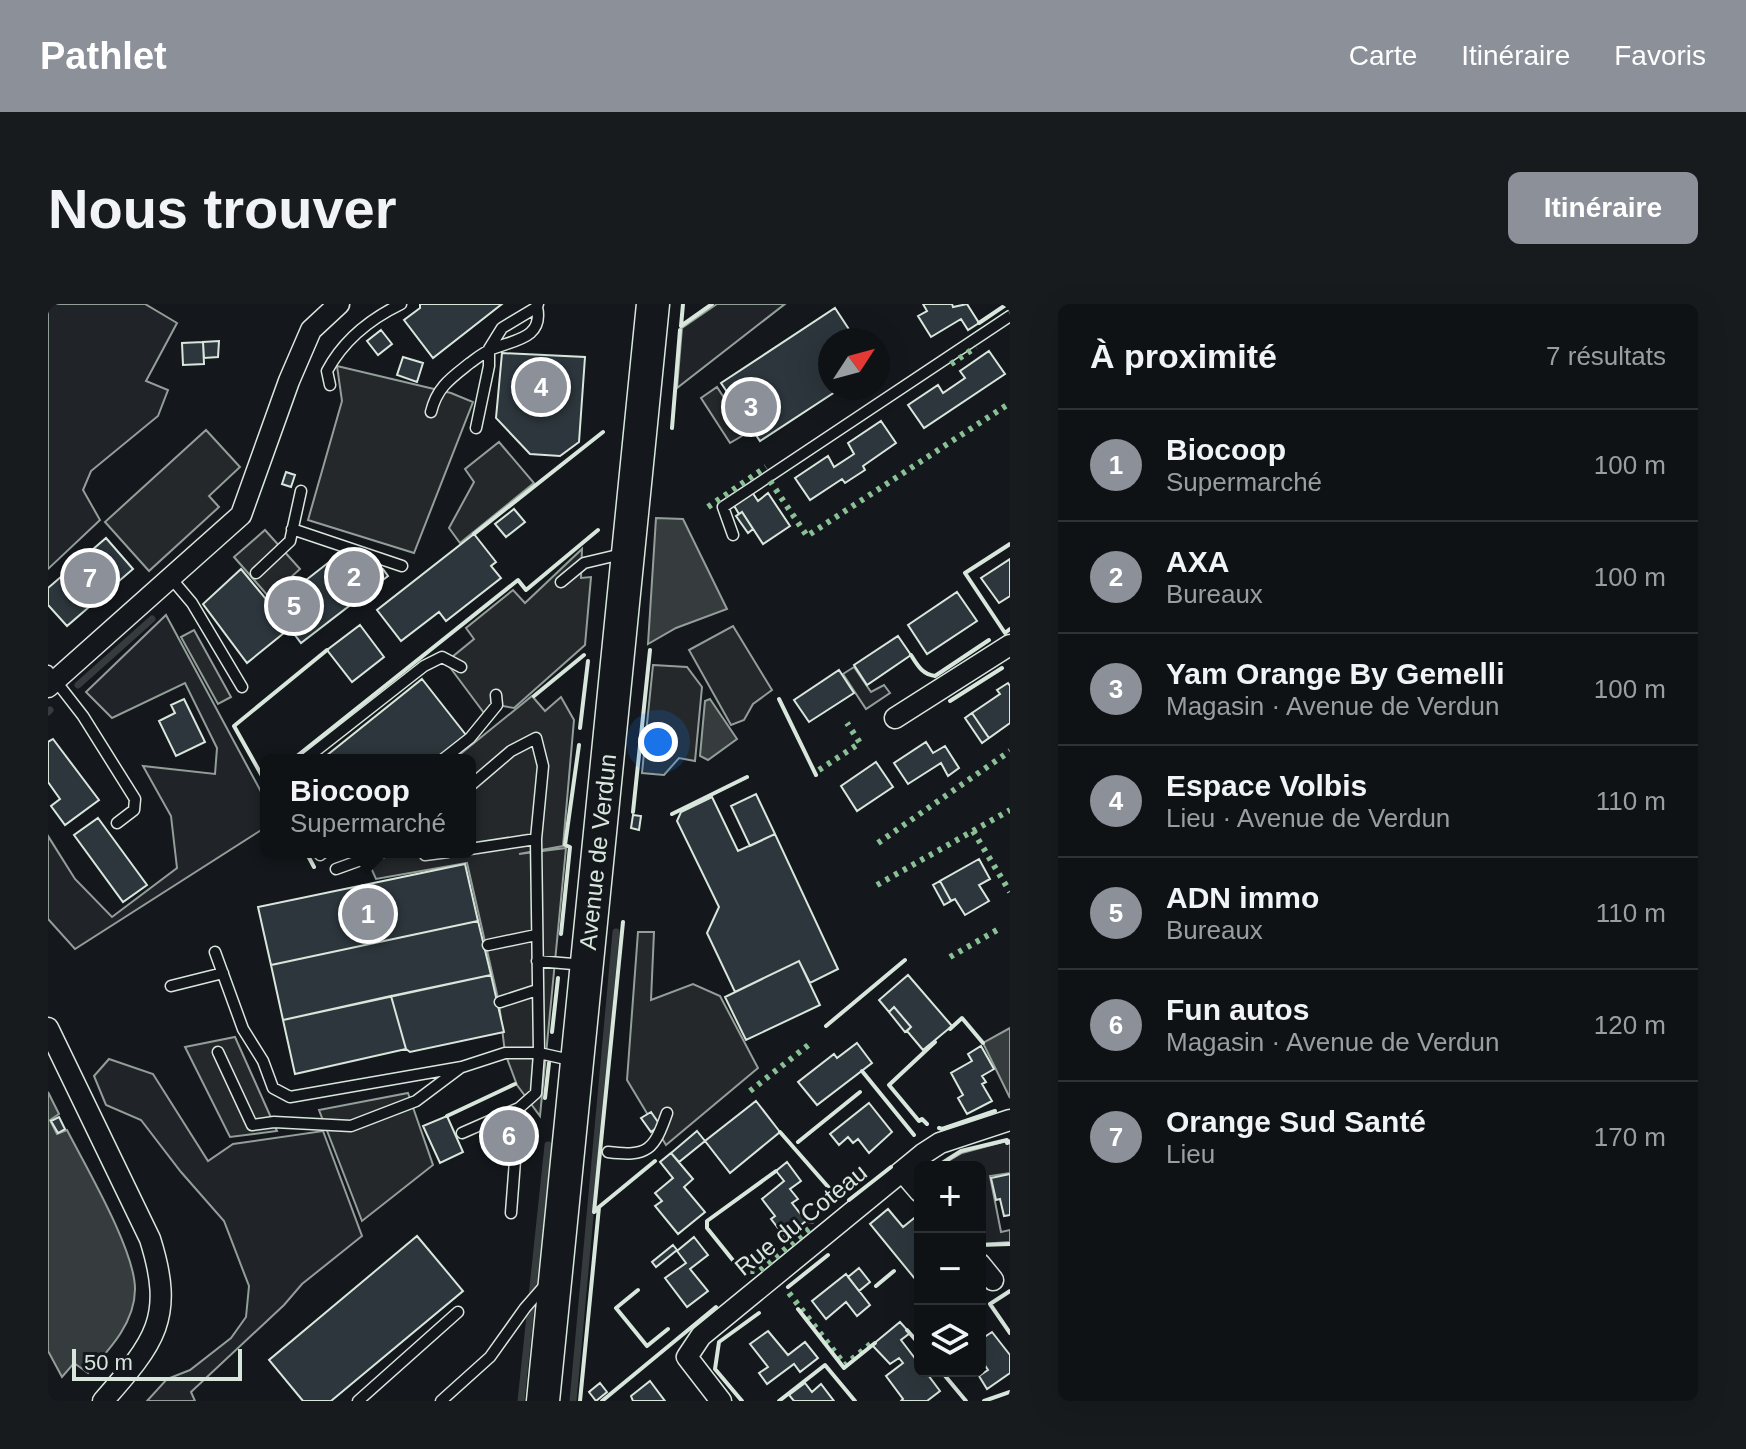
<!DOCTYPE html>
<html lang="fr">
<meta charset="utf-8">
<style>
:root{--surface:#0f1215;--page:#181b1e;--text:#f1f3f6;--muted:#9b9ea0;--line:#2f3234;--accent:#8c9099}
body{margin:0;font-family:Helvetica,sans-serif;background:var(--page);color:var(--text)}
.controls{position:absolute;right:24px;bottom:24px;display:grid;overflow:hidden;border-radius:12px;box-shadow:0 8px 32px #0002}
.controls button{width:72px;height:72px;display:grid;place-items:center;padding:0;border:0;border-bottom:2px solid var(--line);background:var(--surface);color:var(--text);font:40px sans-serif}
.compass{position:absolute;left:770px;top:24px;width:72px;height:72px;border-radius:50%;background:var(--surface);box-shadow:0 8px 32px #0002;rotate:54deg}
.scale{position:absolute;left:24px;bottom:20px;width:170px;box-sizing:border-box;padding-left:8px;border:4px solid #d8e6dc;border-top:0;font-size:22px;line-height:28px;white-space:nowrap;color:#d8e6dc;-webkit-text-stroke:6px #14181c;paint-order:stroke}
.you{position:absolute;left:610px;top:438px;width:28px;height:28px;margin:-20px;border:6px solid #fff;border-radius:50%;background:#1a73e8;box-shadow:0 0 0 12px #1a73e833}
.badge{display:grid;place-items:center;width:52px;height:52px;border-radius:50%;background:var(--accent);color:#fff;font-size:26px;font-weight:700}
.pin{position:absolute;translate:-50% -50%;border:4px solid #fff;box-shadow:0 2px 8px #0006}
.popup{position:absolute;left:212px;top:450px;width:216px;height:104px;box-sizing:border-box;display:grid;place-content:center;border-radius:12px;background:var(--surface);filter:drop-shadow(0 2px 6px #0005);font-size:26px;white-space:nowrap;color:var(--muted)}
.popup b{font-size:30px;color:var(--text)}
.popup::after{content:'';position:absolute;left:50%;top:100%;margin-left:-16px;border:16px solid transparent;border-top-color:var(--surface)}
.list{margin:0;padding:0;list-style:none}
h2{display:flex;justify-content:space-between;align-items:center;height:104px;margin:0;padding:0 32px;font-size:34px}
h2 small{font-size:26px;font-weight:400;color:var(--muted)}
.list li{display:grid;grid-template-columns:52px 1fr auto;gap:24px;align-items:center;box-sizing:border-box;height:112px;padding:0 32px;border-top:2px solid var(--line)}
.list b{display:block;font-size:30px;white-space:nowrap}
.list p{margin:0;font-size:26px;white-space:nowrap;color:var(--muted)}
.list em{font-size:26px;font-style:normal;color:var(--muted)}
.icon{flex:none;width:44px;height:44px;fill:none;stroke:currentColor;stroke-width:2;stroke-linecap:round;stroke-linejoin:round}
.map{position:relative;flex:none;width:962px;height:1097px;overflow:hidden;border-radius:12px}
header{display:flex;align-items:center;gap:48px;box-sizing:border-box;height:112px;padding:0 40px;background:var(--accent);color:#fff}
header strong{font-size:38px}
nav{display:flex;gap:44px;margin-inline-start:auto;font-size:28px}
.intro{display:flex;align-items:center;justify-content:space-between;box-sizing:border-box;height:192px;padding:0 48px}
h1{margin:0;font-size:56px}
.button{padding:20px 36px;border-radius:12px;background:var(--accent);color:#fff;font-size:28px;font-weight:700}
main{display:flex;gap:48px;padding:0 48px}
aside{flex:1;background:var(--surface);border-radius:12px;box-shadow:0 8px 32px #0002}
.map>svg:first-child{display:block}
.green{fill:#202428;stroke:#939e99;stroke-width:2}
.parking{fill:#24282b;stroke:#939e99;stroke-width:2}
.water{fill:#363b3e;stroke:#939e99;stroke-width:2}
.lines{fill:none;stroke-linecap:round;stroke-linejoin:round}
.stream{stroke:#363b3e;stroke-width:7}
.building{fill:#2c363c;stroke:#d8e6dc;stroke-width:2}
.lane-casing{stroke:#d8e6dc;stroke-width:13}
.street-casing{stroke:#d8e6dc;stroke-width:23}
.primary-casing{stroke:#d8e6dc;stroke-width:35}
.lane{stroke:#14181c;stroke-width:10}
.street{stroke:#14181c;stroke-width:20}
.primary{stroke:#14181c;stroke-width:32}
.hedge{stroke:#8ac095;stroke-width:6;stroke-dasharray:4 6;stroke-linecap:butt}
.wall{stroke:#d8e6dc;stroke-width:4}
.labels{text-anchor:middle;stroke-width:6;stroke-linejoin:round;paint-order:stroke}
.street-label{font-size:24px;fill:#d8e6dc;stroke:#14181c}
</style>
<header>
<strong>Pathlet</strong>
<nav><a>Carte</a><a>Itinéraire</a><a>Favoris</a></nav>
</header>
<div class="intro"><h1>Nous trouver</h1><a class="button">Itinéraire</a></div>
<main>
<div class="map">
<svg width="962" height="1097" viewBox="0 0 962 1097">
<rect width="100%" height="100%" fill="#14181c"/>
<path class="green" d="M0,0H97L129,19L98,77L120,86L110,112L43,167L35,186L52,216L0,265Z
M669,0H737L629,84L634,24Z
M118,311L218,497V523L27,645L0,615V532L27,575L64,613L129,564L123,512L95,462L167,470L169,444L137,379L64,414L38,388Z
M806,363L823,388L836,381L842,389L818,405L795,370Z
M61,755L105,770L160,857L185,840L275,827L314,932L254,980L236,1001L143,1088L147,1097H99L119,1075L142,1066L183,1034L198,1013L201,982L176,917L133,868L93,816L58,801L46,772Z
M962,836V869L942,872L953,928L962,926V938L933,940L932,863H890L914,849Z"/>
<path class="parking" d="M289,62L403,89L425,98L366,249L260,216L294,97Z
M669,83L699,129L682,139L653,94Z
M158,126L192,163L161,192L171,203L101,267L57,218Z
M451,138L486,179L412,239L401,224L426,178L417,165Z
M217,226L252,265L221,293L186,253Z
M534,245L533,274L543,273L537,341L466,404L449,401L436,409L398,358L426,335L418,324L465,286L477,299Z
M685,322L724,386L705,400L696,416L683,421L641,346Z
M146,326L183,393L170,400L133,333Z
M605,361L639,363L654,383L647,457L631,454L616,471L594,469Z
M484,392L497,407L513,393L526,416L515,542L471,550L518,544L492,812L469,781L457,749L451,699L419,559L328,575L316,548H422V456H405Z
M590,628H606L603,696L645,680L672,692L710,764L618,841L579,776Z
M187,733L229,827L182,833L137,743Z
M360,789L385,861L314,917L271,806Z"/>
<path class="water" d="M608,214L635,215L679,305L628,324L600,340Z
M662,395L689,435L660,456L652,452L657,397Z
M962,724V794L935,739Z
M0,788L11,810L2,816L9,830L19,826C38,863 87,946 87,985C87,1019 61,1046 40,1069L26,1059L14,1073L0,1047Z"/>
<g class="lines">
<path class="stream" d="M30,381L104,315
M0,408L2,406
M473,1097L500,841
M525,1097L568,628"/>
</g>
<path class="building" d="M372,0H454L385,54L356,16L372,4Z
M875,0H904L905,3L919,0L931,19L920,26L913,15L883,33L870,12L879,7Z
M787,4L808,36H782V84H793L712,137L673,79Z
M333,26L344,40L330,51L319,37Z
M171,37L170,53L156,54L155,38Z
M155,38L156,60L135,61L134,39Z
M941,47L957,70L876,124L860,101L890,81L895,89L917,74L912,67Z
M454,49L537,53L531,138L512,152L482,150L448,114Z
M355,53L375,59L369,78L349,71Z
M833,117L848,139L815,162L817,166L797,179L794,175L762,196L747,174L780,152L786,163L806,150L800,139Z
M238,168L247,171L243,183L234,180Z
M704,188L710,197L720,189L742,222L715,240L694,208L691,210L685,200Z
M466,205L477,218L458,233L447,220Z
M694,208L705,225L700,229L688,212Z
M426,230L448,258L443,262L453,274L398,317L391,308L353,337L329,306Z
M58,234L85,265L19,322L0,301V284Z
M290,251L335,265L340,272L253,339L225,302Z
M962,255V292L951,299L933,274Z
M193,265L242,324L199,359L155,300Z
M909,288L929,317L879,350L860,321Z
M312,321L336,353L304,378L279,346Z
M850,332L863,351L819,381L806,361Z
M791,366L806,389L761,418L746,396Z
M374,375L418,431L386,456H273Z
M960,379L962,382V419L941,434L924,409L952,390L949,386Z
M136,395L157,438L128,452L111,417L127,409L123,401Z
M924,409L941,434L934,439L917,414Z
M5,435L51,496L17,521L3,502L12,495L0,478V438Z
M878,438L885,449L897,442L911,464L900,472L893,459L860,480L846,459Z
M828,458L845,483L809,507L793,482Z
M708,490L727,530L702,542L683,502Z
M664,493L690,547L727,530L790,665L762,679L751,657L687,688L659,629L671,603L629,517L633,508Z
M585,511L593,512L591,526L583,524Z
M50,514L99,581L75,598L26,531Z
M931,555L942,575L931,581L941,597L917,611L907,595L903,597L892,577Z
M417,560L430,617L223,661L210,603Z
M892,577L903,597L896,601L885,581Z
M430,617L443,671L235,716L223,661Z
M751,657L772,701L698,736L677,693Z
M443,671L456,728L362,748L358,745L343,692Z
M860,671L904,722L875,746L859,727L863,723L846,703L841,708L831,696Z
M343,692L358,745L247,770L235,716Z
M846,703L863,723L857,728L841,708Z
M809,739L824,759L769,801L750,778L786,750L789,754Z
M933,742L946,765L934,772L938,778L934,780L944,797L919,810L910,794L915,791L903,769L924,757L920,750Z
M708,797L732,828L682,869L657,837Z
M821,799L844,828L821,849L810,835L805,839L800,833L791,841L782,830Z
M603,808L612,821L603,828L593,814Z
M399,812L415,848L392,859L375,822Z
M11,813L17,825L10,829L3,817Z
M649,827L657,837L631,858L623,849Z
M623,849L645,875L636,883L657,908L630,930L607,902L614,897L607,889L625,874L612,858Z
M739,858L753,877L742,885L750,895L744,899L758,917L737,933L723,915L727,912L714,895L736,877L728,867Z
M962,870V911L956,912L952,895L948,896L943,874Z
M840,905L855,923L870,911L872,914V936L868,939L872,944V981L822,920Z
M369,932L415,987L283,1097H255L221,1056Z
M646,933L660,951L642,965L660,987L639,1003L617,974L638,959L629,947Z
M625,941L629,946L608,963L604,958Z
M811,964L822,978L811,987L800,973Z
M798,970L822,1001L809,1012L798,998L778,1015L764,997Z
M852,1018L862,1029L853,1036L872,1061V1067H877L892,1087L879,1097H853L855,1095L838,1072L855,1059L851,1054L842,1060L824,1041Z
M720,1027L740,1051L757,1038L770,1054L752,1068L746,1060L719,1080L711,1069L720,1063L702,1040Z
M944,1028L962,1051V1069L939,1085L931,1072L940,1066L932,1054V1036Z
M602,1077L617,1097H585L583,1092Z
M552,1079L559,1088L548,1097L541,1088Z
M757,1079L764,1088L773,1080L786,1097H746L741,1091Z"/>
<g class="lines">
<defs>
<path id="lane" d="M282,81L279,67C295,37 322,15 353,0
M383,108C389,83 403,74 422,59C429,54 436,48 444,45C465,36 496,35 489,3
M428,124L441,62V45L454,24L489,3L490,0
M244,225L354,262
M685,231L675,203L962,12
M208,269L242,237L253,187
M122,273L144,299L194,383
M513,278L536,259L574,250
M0,367L35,412L87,495L86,506L69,519
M256,456L376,362L394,353L413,363
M394,456L422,434L449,401L448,391
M422,482L463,447L488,434L495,462L488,535L491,749L488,789L471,804L463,909
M422,545L488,535
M270,548L272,551L276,548
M376,548L377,551L400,548
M288,565L335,548
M440,641L488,631
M167,648L195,725L215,757L225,784L242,793L414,763L457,749H491L527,757
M489,657L537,661
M123,682L175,669
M452,698L489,686
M170,748L204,821L226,818L303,822L368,797L412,764
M414,829L471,804
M560,848C600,853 606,846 619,809
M310,1097L410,1008
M393,1097L442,1053L477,1004L498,980"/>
<path id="street" d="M0,383L193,211L241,77L263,26L291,0
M847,414L962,341
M0,724L102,935C127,1014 107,1038 55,1097
M854,867L872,888
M932,960L945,976
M673,1097L639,1053L653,1032L875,850L892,839L962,816"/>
<path id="primary" d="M495,1097L605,0"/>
</defs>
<use href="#lane" class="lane-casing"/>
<use href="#street" class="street-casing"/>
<use href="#primary" class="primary-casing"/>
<use href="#lane" class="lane"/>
<use href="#street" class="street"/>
<use href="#primary" class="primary"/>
<path class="hedge" d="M903,60L928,43
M722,177L759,232L962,99
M660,203L718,163
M771,466L812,439L799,419
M925,527L962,588
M830,539L962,447
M829,581L962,506
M902,653L949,626
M702,787L763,739
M694,962L701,967H711L762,924L763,915
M741,989L797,1061L825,1038"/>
<path class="wall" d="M931,19L959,0
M633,22L664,0
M633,22L635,0
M624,124L632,26
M426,230L555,128
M962,240L917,269L957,329L962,325
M863,351C870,362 874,370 887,372L941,336
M486,392L536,351
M731,395L768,471
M902,397L954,364
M532,424L540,357
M244,456L470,276L478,286L550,226
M218,479L186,422L279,346
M585,508L602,346
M624,510L699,473
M258,548L266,563
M513,630L522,543L517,541L531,441
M778,722L857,656
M902,725L914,714L935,739
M504,728L510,674
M814,767L866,831
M497,794L501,759
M399,812L467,780
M879,820L874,815L871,817L841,781L887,738
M891,824L894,825L947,807
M732,828L782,885
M750,838L812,788
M888,863L913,847L959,836V839L962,838
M801,896L843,863
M551,903L546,908L575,618
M932,941L962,940
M696,970L659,924V917L728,867
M828,982L846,967
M740,983L780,951
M590,986L568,1004L599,1042L620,1025
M962,987L942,1000L962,1029
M750,1005L796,1064L827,1039
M859,1026L872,1041
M893,1067L918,1097
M532,1097L551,903L607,857
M554,1097L668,1003
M694,1097L667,1065L671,1038L711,1009
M731,1097L777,1061L807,1097
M936,1097L962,1088"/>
</g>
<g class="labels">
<g class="street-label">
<text transform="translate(550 548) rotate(-84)" y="8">Avenue de Verdun</text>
<text transform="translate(753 916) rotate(-39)" y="8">Rue du Coteau</text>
</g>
</g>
</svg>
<div class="controls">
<button>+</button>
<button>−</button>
<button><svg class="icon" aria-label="layers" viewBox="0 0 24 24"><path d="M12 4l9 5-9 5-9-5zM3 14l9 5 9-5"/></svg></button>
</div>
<svg class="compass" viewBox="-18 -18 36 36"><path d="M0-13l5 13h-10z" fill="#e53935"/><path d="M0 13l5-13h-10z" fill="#9b9ea0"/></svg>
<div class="scale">50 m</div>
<div class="you"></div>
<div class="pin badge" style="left:320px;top:610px">1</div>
<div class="popup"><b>Biocoop</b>Supermarché</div>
<div class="pin badge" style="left:306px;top:273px">2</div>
<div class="pin badge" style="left:703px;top:103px">3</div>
<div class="pin badge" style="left:493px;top:83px">4</div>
<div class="pin badge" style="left:246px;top:302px">5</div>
<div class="pin badge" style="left:461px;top:832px">6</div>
<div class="pin badge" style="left:42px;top:274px">7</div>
</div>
<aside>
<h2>À proximité<small>7 résultats</small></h2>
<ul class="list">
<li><span class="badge">1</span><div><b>Biocoop</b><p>Supermarché</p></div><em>100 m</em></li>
<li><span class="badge">2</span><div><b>AXA</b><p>Bureaux</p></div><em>100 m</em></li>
<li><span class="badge">3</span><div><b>Yam Orange By Gemelli</b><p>Magasin · Avenue de Verdun</p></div><em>100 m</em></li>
<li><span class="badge">4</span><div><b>Espace Volbis</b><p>Lieu · Avenue de Verdun</p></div><em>110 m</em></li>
<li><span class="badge">5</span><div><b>ADN immo</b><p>Bureaux</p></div><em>110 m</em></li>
<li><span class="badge">6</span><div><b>Fun autos</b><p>Magasin · Avenue de Verdun</p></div><em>120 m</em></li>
<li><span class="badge">7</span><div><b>Orange Sud Santé</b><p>Lieu</p></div><em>170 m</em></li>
</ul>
</aside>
</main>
